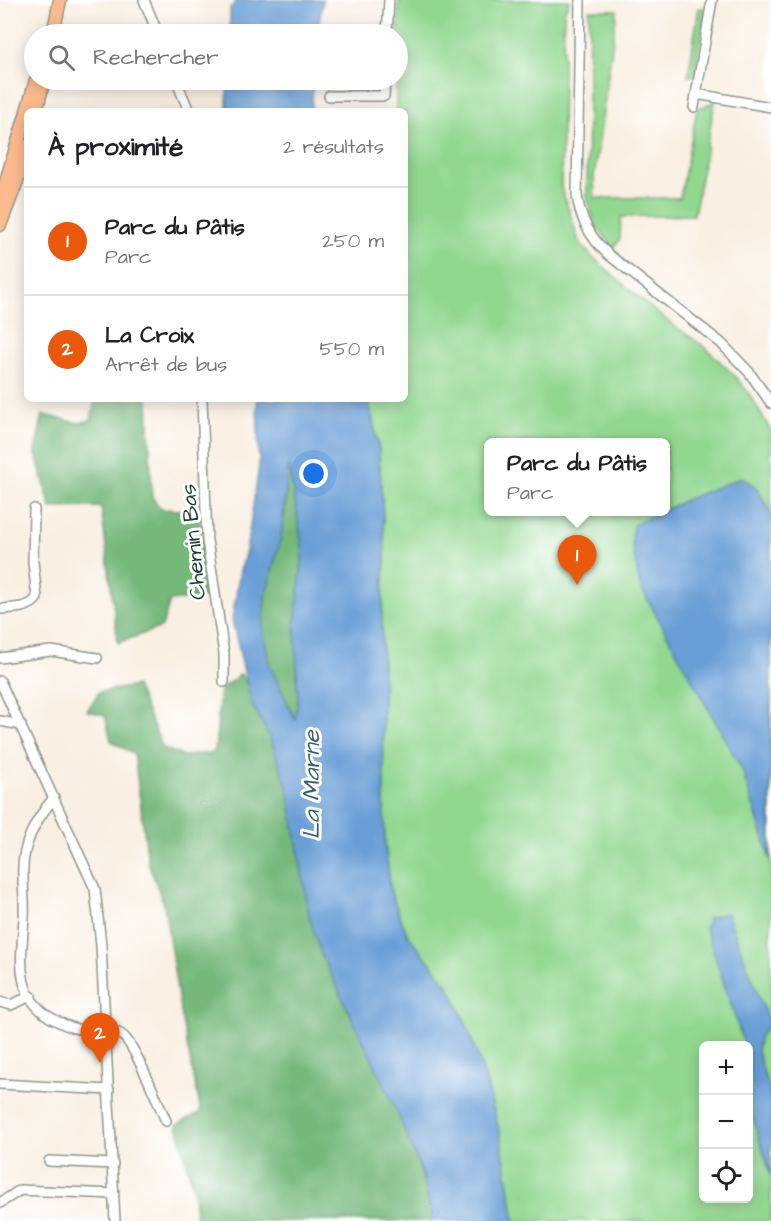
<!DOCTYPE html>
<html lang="fr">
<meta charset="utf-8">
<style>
:root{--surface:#fff;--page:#f2f2f2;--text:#202124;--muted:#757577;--line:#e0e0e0;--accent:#ea580c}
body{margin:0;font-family:"Architects Daughter",sans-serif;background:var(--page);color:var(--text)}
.controls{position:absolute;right:18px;bottom:18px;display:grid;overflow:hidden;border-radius:9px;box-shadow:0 3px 15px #0003}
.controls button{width:54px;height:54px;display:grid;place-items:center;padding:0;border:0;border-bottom:2px solid var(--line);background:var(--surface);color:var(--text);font:30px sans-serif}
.you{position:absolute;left:314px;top:474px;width:21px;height:21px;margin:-15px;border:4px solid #fff;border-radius:50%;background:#1a73e8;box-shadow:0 0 0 9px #1a73e833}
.badge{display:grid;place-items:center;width:39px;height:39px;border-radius:50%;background:var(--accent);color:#fff;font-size:20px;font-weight:700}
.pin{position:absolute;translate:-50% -50px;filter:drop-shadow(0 2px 3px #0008)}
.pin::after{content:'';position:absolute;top:32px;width:21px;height:18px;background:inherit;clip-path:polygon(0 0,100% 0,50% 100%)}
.popup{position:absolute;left:484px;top:438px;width:186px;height:78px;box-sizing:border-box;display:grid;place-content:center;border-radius:9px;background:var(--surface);filter:drop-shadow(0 2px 4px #0005);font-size:20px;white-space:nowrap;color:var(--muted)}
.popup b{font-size:22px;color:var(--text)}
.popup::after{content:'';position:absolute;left:50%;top:100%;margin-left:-12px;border:12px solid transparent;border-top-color:var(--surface)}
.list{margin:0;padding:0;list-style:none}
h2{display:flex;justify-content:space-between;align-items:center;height:78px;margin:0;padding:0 24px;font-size:26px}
h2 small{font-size:20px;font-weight:400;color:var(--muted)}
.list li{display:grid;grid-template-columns:39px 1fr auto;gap:18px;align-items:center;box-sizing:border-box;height:108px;padding:0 24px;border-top:2px solid var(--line)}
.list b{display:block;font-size:22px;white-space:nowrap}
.list p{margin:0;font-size:20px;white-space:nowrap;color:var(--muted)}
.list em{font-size:20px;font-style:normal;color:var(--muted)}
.icon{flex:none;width:33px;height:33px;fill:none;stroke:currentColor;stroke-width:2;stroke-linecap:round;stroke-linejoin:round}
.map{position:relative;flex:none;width:771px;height:1221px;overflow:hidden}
.search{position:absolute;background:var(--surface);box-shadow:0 3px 15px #0003;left:24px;top:24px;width:384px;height:66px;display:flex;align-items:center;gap:15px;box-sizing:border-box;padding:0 21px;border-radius:33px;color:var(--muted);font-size:22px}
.panel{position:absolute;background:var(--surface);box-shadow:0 3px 15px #0003;left:24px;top:108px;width:384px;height:294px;border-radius:9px}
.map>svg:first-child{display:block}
.green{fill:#92d790;stroke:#588a62;stroke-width:1.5;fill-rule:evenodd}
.forest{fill:#75b87a;stroke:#4a7a57;stroke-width:1.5}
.water{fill:#699ed6;stroke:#446e85;stroke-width:1.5;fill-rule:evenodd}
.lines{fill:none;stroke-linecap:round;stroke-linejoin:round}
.minor-casing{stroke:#8c968b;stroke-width:12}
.major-casing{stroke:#8c968b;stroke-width:15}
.minor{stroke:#fff;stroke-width:9}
.major{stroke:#fcba8e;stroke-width:12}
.labels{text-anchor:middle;stroke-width:6;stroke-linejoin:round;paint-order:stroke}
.street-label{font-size:22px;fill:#1f3d34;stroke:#fff}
.water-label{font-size:24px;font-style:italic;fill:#395f6d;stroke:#fff}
</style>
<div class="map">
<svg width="771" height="1221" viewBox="0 0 771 1221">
<rect width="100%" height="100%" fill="#fff"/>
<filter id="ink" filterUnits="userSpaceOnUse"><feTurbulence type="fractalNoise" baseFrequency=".0167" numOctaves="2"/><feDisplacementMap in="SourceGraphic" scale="12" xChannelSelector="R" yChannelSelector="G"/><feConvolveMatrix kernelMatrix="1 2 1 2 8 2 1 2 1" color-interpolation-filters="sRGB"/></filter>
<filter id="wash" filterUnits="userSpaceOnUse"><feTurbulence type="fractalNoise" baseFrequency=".008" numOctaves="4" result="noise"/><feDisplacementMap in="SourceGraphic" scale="24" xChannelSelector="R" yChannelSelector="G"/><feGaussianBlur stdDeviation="1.35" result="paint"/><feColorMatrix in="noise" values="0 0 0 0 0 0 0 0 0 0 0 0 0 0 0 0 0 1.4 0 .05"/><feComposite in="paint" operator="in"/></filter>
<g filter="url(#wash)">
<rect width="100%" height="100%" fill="#f9efe2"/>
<path class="green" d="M399,0H570L564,12L561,187L579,241L591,256L657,313L706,348L733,374L748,392L771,431V1221H515L505,1161L465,1021L407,934L391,893L385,844L384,802L382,616L385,554L379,450L368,399H405V111H396V103ZM488,442H666V512H488ZM704,1046H748V1198H704Z
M699,8L706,9L694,76H688Z
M589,10H617L594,177L595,198H680L697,109L715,101L694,215L621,217L620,239L614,248L595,225L587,198Z"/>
<path class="forest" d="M95,399H148L152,497L161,509L198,511L210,597L170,601L162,627L118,643L101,507L51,508L35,451L43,415L79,423L91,420Z
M289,461L303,552L295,625L298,698L295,720L268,663L263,627L265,597L284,521Z
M241,674L262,713L287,774L437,1221H196L194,1192L177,1125L201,1112L181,1016L164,905L148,862L134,754L111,741L105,715L87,711L99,692L136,686L163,748L183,756L215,752L220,689Z"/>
<path class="water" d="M235,0H323L317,34H230V8L235,4Z
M227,80H314L311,111H227Z
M257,399H368L379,450L385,554L382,616L384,802L385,844L391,893L407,934L449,986L465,1021L485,1076L500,1134L515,1221H432L423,1175L394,1105L321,954L309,915L288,789L270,738L251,702L232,620L240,570L246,551L259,466ZM289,464L303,552L295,625L298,698L295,719L269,663L263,627L265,597L281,538Z
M742,477L757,488L771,513L770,859L742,770L640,586L632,544L633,525L690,498Z
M727,913L768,1020V1026L760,1036L757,1050L771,1096V1176L749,1107L748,1046L744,1045L743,1041L705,927L709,918Z"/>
</g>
<g filter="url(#ink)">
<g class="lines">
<defs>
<path id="minor" d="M144,0L158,34
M580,0L577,195C580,220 591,239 609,255L721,343L749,372L771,403
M387,34L389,0
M176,80L189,111
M696,94L771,107
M329,96H384L385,80
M694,107L712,0
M202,399L207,540L224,654V682
M0,609C13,608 29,609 37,598L33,562L34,509
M0,658L51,651L97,658
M0,681L95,889L101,945L115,1221
M0,721L21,725
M54,798C35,820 21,846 23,876C23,890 25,903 24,917C22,955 12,996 53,1019C59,1022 67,1026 74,1028C90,1033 114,1024 126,1039C139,1055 157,1100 166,1121
M0,1002L11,1005L31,996
M0,1084L109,1090
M49,1161L113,1164
M0,1203L20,1190L114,1194"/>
<path id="major" d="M53,34L60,0
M27,111L36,80
M36,111L44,80
M0,201L27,112
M0,225L19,176L27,146"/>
</defs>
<use href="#minor" class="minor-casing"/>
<use href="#major" class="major-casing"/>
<use href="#minor" class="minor"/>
<use href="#major" class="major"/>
</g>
</g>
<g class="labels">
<g class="street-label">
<text transform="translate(192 542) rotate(-95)" y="8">Chemin Bas</text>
</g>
<g class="water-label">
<text transform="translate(311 785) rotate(-90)" y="8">La Marne</text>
</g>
</g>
</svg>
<div class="controls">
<button>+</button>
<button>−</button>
<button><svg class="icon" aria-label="locate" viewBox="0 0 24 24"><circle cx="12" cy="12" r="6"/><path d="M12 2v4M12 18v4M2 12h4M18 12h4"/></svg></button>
</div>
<div class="you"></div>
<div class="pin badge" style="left:577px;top:585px">1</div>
<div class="popup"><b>Parc du Pâtis</b>Parc</div>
<div class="pin badge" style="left:100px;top:1063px">2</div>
<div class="search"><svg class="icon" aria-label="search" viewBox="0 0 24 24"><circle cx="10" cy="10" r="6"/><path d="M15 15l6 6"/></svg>Rechercher</div>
<section class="panel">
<h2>À proximité<small>2 résultats</small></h2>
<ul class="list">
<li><span class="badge">1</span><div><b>Parc du Pâtis</b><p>Parc</p></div><em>250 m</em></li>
<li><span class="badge">2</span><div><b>La Croix</b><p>Arrêt de bus</p></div><em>550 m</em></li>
</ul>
</section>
</div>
